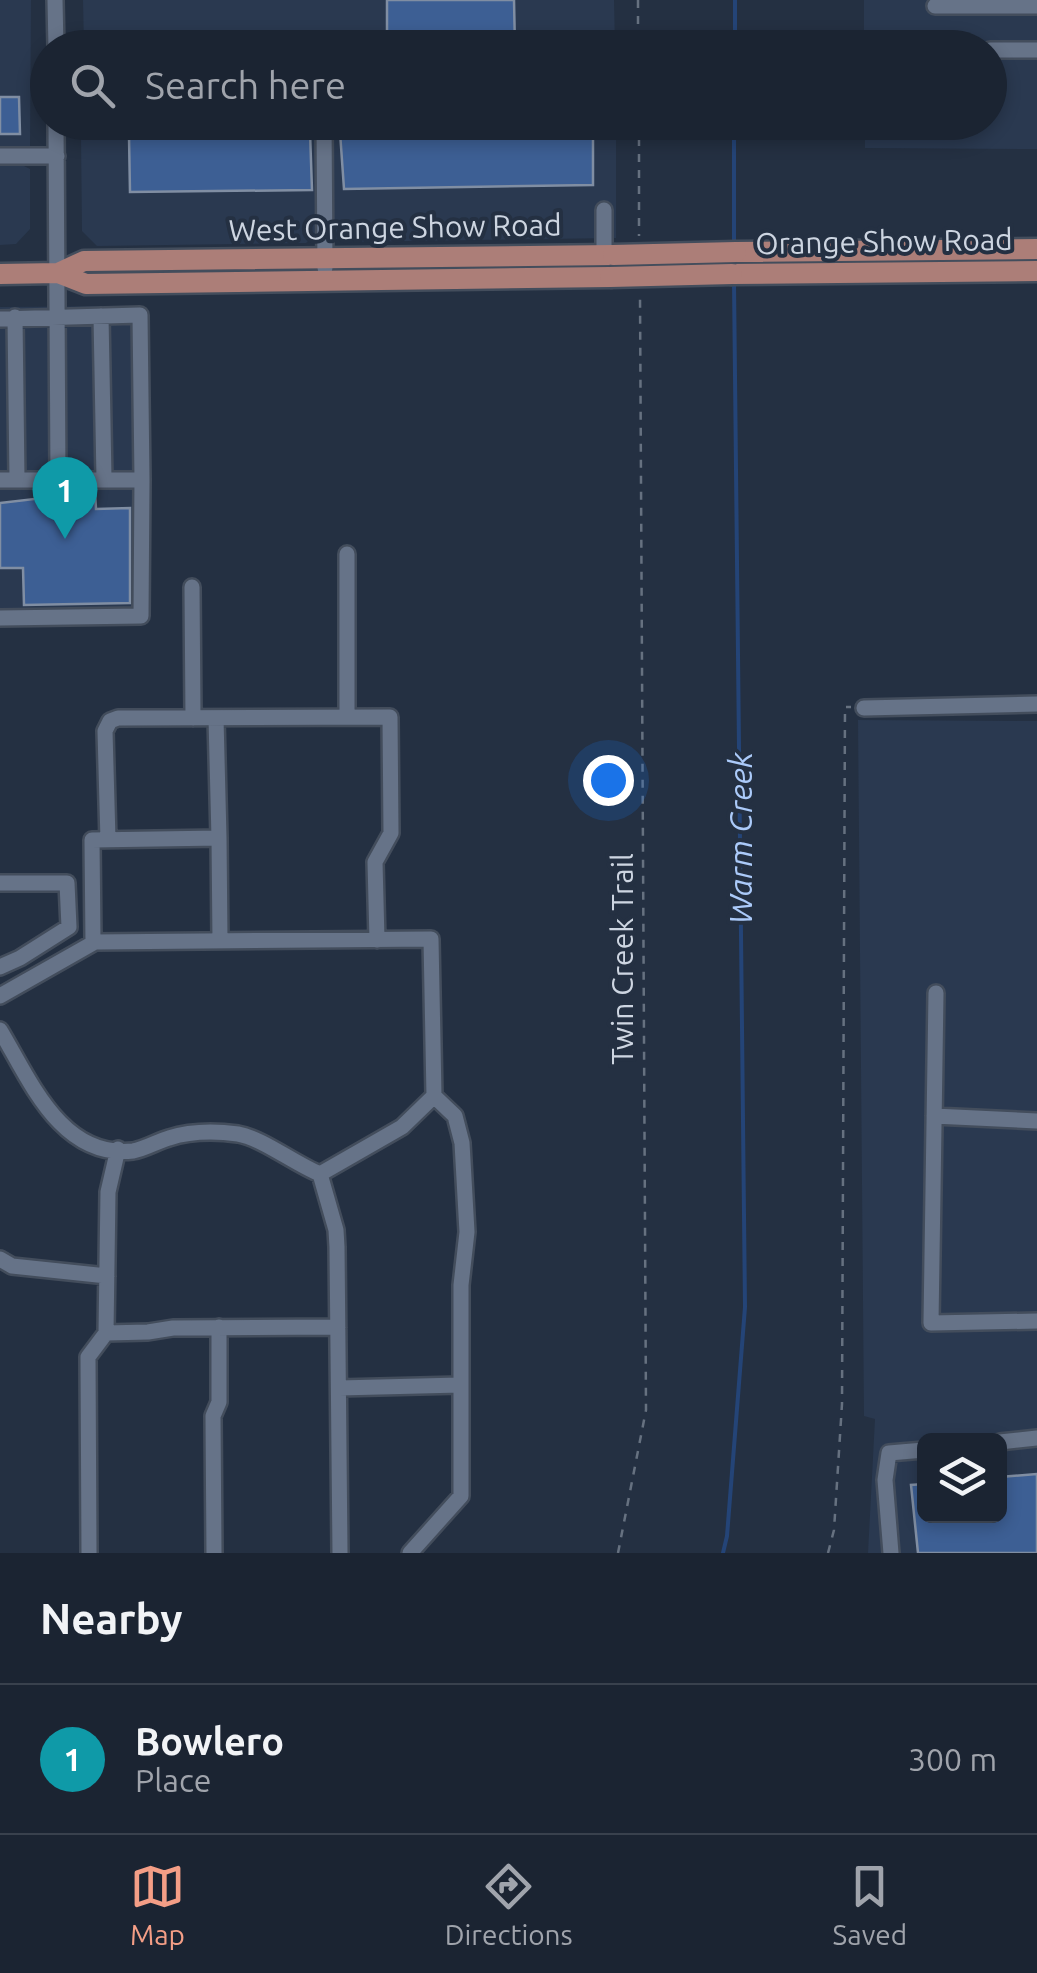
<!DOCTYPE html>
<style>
:root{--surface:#1b2432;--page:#242c3a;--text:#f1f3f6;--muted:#a0a4ac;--line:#39414d;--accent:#f49e86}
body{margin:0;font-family:Ubuntu,sans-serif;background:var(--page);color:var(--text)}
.controls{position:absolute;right:30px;bottom:30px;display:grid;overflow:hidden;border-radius:15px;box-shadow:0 5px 15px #0003}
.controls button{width:90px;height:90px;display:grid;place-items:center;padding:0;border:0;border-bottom:2px solid var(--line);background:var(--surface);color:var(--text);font:50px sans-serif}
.you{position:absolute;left:608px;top:780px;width:35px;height:35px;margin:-25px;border:8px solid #fff;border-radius:50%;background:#1a73e8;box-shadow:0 0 0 15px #1a73e833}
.badge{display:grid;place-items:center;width:65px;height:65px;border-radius:50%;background:var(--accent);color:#fff;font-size:32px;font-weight:700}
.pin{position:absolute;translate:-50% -82px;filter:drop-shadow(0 2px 5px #0008)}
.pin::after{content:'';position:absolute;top:52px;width:35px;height:30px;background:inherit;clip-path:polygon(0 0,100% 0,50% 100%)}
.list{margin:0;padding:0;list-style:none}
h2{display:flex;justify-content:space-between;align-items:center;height:130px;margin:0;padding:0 40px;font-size:42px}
h2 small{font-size:32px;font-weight:400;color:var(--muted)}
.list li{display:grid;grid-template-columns:65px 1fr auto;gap:30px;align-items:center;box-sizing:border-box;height:150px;padding:0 40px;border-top:2px solid var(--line)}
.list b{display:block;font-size:38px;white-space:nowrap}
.list p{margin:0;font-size:32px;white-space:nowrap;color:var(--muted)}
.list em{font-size:32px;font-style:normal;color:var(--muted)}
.icon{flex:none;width:55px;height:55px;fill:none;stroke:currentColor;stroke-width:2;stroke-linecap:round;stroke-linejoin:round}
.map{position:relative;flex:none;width:1037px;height:1553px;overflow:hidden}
.search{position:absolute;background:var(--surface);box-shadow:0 5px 15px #0003;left:30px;right:30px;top:30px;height:110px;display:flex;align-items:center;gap:25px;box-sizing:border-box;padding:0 35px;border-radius:55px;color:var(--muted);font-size:38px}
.sheet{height:280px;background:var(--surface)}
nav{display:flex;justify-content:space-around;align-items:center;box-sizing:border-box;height:140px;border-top:2px solid var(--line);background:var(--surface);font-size:28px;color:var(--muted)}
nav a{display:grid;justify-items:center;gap:5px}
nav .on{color:var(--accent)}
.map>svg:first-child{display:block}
.built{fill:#2a3950;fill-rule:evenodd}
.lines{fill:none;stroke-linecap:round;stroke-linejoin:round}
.stream{stroke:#244477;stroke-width:4}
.building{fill:#3d5f94;stroke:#808ea3;stroke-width:2.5}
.minor-casing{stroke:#434d5c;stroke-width:20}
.major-casing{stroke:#434d5c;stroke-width:25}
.path{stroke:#667180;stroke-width:2.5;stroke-dasharray:8 8;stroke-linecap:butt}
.minor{stroke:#667388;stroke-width:15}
.major{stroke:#ac7e78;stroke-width:20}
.major-bridge-casing{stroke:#434d5c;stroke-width:25;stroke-linecap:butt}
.major-bridge{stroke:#ac7e78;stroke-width:20}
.labels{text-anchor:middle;stroke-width:8;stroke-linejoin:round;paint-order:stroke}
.street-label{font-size:30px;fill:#cdd5e1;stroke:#243042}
.water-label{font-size:32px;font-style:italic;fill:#abcaf9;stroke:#243042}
</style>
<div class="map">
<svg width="1037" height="1553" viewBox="0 0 1037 1553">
<rect width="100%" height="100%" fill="#243042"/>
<path class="built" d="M0,0H31L30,149L25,151L24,166L30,169V229L16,244L0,245Z
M83,0H614L615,47H84Z
M864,0H1037V149L865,148V123L990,122V48L864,47Z
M85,122L616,123V238L342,242L339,239L309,240L306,243L97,246L82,231L81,139L85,136Z
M144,306L146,617L0,619V307Z
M858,720L1037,721V1553H868L875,1419L864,1416ZM924,1440H1000V1516H924Z"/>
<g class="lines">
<path class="stream" d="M735,48V0
M734,243V122
M723,1553L727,1536L745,1307L734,282"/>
</g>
<path class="building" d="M387,0H514L515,48H392L387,44Z
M0,97H19L20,134H0Z
M593,129V185L344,189L340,132Z
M310,132L312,190L130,192L129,136Z
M95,491L96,509L130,508V603L24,605L23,568H0V503L35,499V492Z
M1037,1474V1553H918L911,1485L924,1484V1516H1000V1477Z"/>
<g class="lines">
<defs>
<path id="minor" d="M55,0L56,48
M935,6H1037
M990,50H1037
M56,122L58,480
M324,122L325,268
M56,124H114
M0,156H57
M604,255V210
M101,316L104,479
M15,317L17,480
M0,319L140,315L142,480H0
M347,554V717
M192,587L193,718
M0,618L141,616L142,480
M864,708L1037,704
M216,718L219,838
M108,840L105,731L110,721L118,718L390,717L391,833L375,862L377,940
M0,883H67L69,927L20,958L0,967
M93,943L92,840L219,838L220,941
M936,993L931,1323L1037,1321
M0,996L95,942L431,939L434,1096L402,1127L320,1174
M0,1030C30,1080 61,1159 133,1151C145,1149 158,1141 169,1138C191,1131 215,1131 238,1134C262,1138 295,1164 320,1174L336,1230L337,1247L340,1553
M934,1116L1037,1121
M0,1259L12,1266L107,1276
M106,1333L148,1332L173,1328L338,1327
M339,1388L460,1385
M1000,1442L1037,1438
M89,1553L88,1357L106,1333L108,1192L118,1149
M214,1553L213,1416L219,1402V1327
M410,1553L461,1496V1285L467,1232L462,1143L455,1116L434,1096
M891,1553L885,1480L889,1453L924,1450"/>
<path id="major" d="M736,252L1037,249
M58,273L84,261L613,255
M0,274L58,273L86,284L610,277
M732,274L1037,271"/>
</defs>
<use href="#minor" class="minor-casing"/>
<use href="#major" class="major-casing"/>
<path class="path" d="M638,0V48
M639,122V236
M618,1553L646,1410L640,294
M828,1553L834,1530L842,1404L845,707H851"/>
<use href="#minor" class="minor"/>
<use href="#major" class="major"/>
<defs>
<path id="major-bridge" d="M613,255L736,252
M610,277L732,274"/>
</defs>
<use href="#major-bridge" class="major-bridge-casing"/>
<use href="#major-bridge" class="major-bridge"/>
</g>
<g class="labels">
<g class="street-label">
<text transform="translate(395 228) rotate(-1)" y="10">West Orange Show Road</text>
<text transform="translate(884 242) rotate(-1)" y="10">Orange Show Road</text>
<text transform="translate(623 959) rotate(-90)" y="10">Twin Creek Trail</text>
</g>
<g class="water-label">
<text transform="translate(741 838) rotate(-90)" y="11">Warm Creek</text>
</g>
</g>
</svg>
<div class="controls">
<button><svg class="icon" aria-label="layers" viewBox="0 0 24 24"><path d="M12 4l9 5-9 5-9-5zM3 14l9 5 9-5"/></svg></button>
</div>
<div class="you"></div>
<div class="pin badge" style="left:65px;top:539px;background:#0f9aa8">1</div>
<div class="search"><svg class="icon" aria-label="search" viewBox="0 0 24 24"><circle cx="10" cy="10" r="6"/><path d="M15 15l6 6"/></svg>Search here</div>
</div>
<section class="sheet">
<h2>Nearby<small></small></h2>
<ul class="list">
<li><span class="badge" style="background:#0f9aa8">1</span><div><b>Bowlero</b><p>Place</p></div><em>300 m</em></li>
</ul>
</section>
<nav>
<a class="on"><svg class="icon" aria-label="map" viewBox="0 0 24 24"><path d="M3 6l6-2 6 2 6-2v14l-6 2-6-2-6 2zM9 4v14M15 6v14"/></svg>Map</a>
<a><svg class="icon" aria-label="directions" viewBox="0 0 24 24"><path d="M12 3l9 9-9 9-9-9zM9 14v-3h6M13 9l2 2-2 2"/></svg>Directions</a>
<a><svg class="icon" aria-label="saved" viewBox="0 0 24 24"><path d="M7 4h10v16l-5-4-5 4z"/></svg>Saved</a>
</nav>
